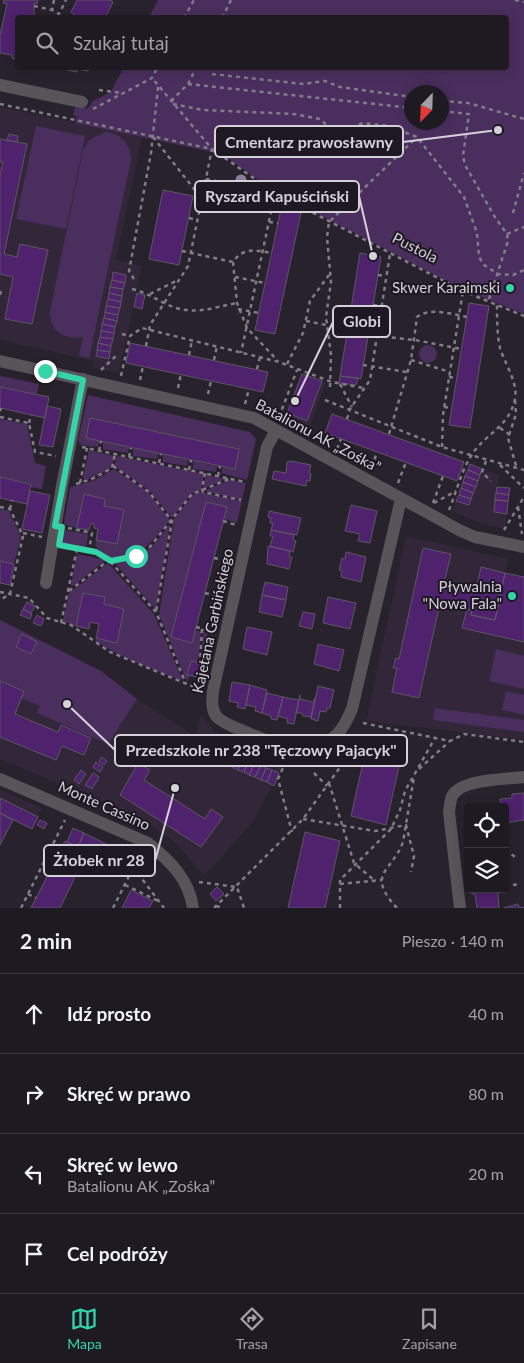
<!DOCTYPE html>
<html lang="pl">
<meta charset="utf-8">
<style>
:root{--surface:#1e1a22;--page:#2b272f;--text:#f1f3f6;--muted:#a1a1a5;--line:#3c3840;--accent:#34d4a8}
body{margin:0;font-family:Lato,sans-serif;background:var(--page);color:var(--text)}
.controls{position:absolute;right:15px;bottom:15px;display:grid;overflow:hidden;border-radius:5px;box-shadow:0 2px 12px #0003}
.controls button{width:45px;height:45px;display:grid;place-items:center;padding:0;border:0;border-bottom:1px solid var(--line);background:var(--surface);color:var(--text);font:25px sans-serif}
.compass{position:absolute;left:404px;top:85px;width:45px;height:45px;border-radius:50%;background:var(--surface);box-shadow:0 2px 12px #0003;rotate:203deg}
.stop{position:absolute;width:15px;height:15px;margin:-11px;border:4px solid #34d4a8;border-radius:50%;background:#fff}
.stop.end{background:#34d4a8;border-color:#fff;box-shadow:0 1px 5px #0008}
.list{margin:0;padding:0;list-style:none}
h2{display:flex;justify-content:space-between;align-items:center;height:65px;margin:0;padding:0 20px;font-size:21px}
h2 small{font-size:16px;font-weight:400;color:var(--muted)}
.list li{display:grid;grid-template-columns:32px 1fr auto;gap:15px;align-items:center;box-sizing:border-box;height:80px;padding:0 20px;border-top:1px solid var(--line)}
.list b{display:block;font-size:19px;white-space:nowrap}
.list p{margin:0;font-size:16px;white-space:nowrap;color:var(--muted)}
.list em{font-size:16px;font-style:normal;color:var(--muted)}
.icon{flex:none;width:28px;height:28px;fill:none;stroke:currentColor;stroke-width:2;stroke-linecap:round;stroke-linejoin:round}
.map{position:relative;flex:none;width:524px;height:908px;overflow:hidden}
.search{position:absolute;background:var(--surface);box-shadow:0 2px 12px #0003;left:15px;right:15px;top:15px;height:55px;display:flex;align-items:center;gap:12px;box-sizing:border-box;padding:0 18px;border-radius:5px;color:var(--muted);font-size:19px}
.sheet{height:385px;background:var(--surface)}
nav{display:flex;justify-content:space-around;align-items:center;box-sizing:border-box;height:70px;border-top:1px solid var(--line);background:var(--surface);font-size:14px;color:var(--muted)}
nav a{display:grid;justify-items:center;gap:2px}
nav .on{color:var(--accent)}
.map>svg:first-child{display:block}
.built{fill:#312738}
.green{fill:#4a2f5e;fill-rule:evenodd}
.building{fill:#4f226d;stroke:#5d5663}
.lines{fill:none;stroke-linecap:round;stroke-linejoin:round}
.path{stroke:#817c86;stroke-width:2.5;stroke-dasharray:4 4;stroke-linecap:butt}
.minor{stroke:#57545a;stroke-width:12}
.tree{fill:#8c7d99}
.route{stroke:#34d4a8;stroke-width:6}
.poi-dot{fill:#34d4a8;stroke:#1e1823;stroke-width:2}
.labels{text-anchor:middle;stroke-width:4;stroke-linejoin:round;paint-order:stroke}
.street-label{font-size:15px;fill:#d5d1d9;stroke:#1e1823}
.poi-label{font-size:15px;fill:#d5d1d9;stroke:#1e1823;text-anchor:end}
.leader{fill:none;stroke:#d5d1d9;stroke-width:2}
.callout-dot{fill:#d5d1d9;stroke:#1e1823;stroke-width:2}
.callout{fill:#1e1823;stroke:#d5d1d9;stroke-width:2}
.callout-label{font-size:16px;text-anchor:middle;font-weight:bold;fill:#d5d1d9}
</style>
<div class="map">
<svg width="524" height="908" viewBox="0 0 524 908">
<rect width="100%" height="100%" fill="#28222d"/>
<path class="built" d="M0,107L142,137L116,260L142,266L119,373L93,368L94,361L0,340Z
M302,374L326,382L308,432L285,420Z
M470,464L499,475L497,487L510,488L505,529L485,525L452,511Z
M406,536L508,559L492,635L524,642V740L366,721Z
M0,620L101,671L137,699L195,736L201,714L215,732L284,763L253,821L216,864L203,875L176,843L140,818L0,759Z
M0,790L42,808L32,829L0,813Z"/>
<path class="green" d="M158,0H524V314L462,289L274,191L222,154L75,123L77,116H73L75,107L88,108L93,101L111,92L123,68H506V18L149,17ZM412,92H442V122H412Z
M36,126L85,136L66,229L16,219Z
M105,132C121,133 131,144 131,160L89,358L79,356L83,337C65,340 50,332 50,312L83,150L89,140Z
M419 354a9 9 0 1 1 18 0a9 9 0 1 1-18 0Z
M0,376L39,384L37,394L0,387Z
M88,395L250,432L256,439L247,480L221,473L223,467L235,469L239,449L90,418L86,438L99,441L98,447L81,445L78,441Z
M0,419L27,424L35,463L46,466L42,489L30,487L31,483L0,477Z
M103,442L129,447L128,453L103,449Z
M133,448L158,453L157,459L133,456Z
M89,450L114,456L112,467L93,478L84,480L83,478Z
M163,454L188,460L187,466L163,462Z
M117,456L204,474L201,490L191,494L172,518L150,491L114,466Z
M193,461L217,466L216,472L193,469Z
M114,469L148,492L170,520C153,542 121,581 95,545L96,540L117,544L124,510L104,506L105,499L84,494L77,528L65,525L64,523L70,487L93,481Z
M206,475L226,479L203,489Z
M230,480L246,483L242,500L204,491Z
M200,492L242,501L237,523L224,519L206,502L171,637L192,643L195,630L201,632L198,663L191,661L187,674L190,675L187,682L159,615L174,519L193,495Z
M0,509L9,511L21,536L14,564L0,561Z
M170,524L156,610L114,562C144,560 153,546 170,524Z
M65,530L88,534L86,549L63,544L61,542Z
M77,554L106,560L73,586H71Z
M108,563L154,614L183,681C153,669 122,659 95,640L96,638L117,642L124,609L104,604L105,597L83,593L76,626L63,621L69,593Z
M0,620L101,671L137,699L108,744L37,713L40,706L21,698L24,690L0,681Z
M203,632L207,633L210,643L206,663L202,659Z
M496,649L524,656V689L489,681Z
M506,691L524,695V715L502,710Z
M435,708L524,720V732L433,720Z"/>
<path class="building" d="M4,0H38L37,4L34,3V18H18V60L12,58V55L0,53V35L7,4L3,3Z
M77,0H111L113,2L105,18H77L71,12Z
M59,68H89L88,71L77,69V72Z
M9,134L18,136L17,142L7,140Z
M0,139L27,144L4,254L17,257L20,244L48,250L32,324L5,319L13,277L0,274V174L3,162H0Z
M163,190L193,196L179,265L149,259Z
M281,209L301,213L275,334L255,330Z
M360,253L381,257L361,379L340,376Z
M113,272L126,275L125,283L112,280Z
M112,280L125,283L123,289L110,287Z
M110,287L123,289L122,296L109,293Z
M109,293L122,296L121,302L108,299Z
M137,293L145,295L142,309L134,307Z
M108,299L121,302L120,308L106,306Z
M469,303L489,306L470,428L449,425Z
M106,306L120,308L118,315L105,312Z
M105,312L118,315L117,321L104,318Z
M104,318L117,321L115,327L102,324Z
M102,324L115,327L114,333L101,331Z
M101,331L114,333L113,339L100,337Z
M100,337L113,339L111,346L98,343Z
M98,343L111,346L110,352L97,350Z
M130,343L268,372L263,392L126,363Z
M97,350L110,352L109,359L96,356Z
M302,374L322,381L307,421L287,413Z
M340,376L358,378L356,385L339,383Z
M0,387L49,397L45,418L0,408Z
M47,406L61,409L53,447L39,445Z
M332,414L464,462L457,481L325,433Z
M90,418L239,449L235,469L86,438Z
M291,461L311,465L309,473L311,474L310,481L307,480L306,486L272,479L274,471L286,473L287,462Z
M470,464L482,469L480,475L468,470Z
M468,470L480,475L478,481L465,476Z
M465,476L478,481L476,487L463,482Z
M0,477L31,484L27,504L0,498Z
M463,482L476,487L473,493L461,488Z
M497,487L510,488L509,495L496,493Z
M461,488L473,493L471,499L459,495Z
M30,491L50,495L42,533L22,529Z
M496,493L509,495L508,501L495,500Z
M84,494L105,499L104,506L124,510L117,544L96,540L98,529L94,528V524L91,523L89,530L77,528Z
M459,495L471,499L469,505L456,501Z
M495,500L508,501L507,514L494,512Z
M206,502L227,507L192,643L171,637Z
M351,505L377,511L370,543L358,541L360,534L345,531Z
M269,511L301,518L297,535L271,530L273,523H270L271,518L268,517Z
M271,530L294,535L293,540L296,541L293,552L270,546L273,536H270Z
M268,546L290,551L289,557H292L289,569L267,564Z
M423,548L451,554L444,583L476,590L481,567L505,573L495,620L471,615L472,610L440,603L419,698L392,692L397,668H393L396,658L399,659Z
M346,552L366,557L361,582L341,577L342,571L339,570L342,558L345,559Z
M0,561L14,564L10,585L0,583Z
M505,573L524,577V642L462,628L467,609L472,610L471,615L495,620Z
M265,582L288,587L286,600L262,595Z
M83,593L105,597L104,604L124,609L117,643L96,638L99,624L90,622L89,629L76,626Z
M262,595L286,600L282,617L259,612Z
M328,597L356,603L350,629L323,623Z
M27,602L35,606L31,613L23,609Z
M23,609L32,614L30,619L20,615Z
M303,612L315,614L312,629L299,626Z
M37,615L44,619L41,626L33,623Z
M247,627L272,632L267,655L243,649Z
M22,634L37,642L31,654L16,647Z
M318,644L344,650L339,671L314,664Z
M191,661L202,664L198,677L187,675Z
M0,681L24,691L15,714L58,732L61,725L91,738L84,755L62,746L56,760L0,737Z
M232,682L250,685L245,709L237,707L238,703L229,701Z
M250,685L267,690L262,713L255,711L256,707L246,705Z
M318,686L334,690L330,708H327L326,712L320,711L318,721L311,719Z
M267,693L283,697L277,720L271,719V716L262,713Z
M300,695V699L313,702L315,698L311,717L303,716V714L297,712L296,714Z
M283,697L299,700L294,724L287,723L288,719L278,716Z
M369,736L404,744L386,825L351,816Z
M231,752L237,755L232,767L226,764Z
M237,755L243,757L238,770L232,767Z
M102,757L107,761L104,765L99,761Z
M243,757L249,760L244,772L238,770Z
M249,760L255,763L249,775L244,772Z
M96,762L103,767L100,772L93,767Z
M138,763L150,770L144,780L205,819L211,809L223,817L201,847L120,795Z
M255,763L261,765L255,777L249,775Z
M261,765L266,768L261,780L255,777Z
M266,768L272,770L267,782L261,780Z
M81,770L86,774L79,784L74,780Z
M272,770L279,773L274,786L267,782Z
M93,773L99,777L92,789L85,785Z
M524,793V820L505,823V807H495L501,806L500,799L512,798V794Z
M0,798L38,817L32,829L0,813Z
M0,813L13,820L0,845Z
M40,820L47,823L44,829L37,825Z
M73,828L84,833L78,847L67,842Z
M305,832L340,841L325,908H288Z
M84,833L118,850L111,864L78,847Z
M65,841L87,852L60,908H31Z
M217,887L224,894L216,901L210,894Z
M471,889H502L504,892L498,893L499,908H477L475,894H472Z
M131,890L153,901L149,908H122Z
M518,904L519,907L524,908H504Z"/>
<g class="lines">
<path class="path" d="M54,0L52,10L59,14L66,0
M515,0L524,2
M34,6L52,10
M184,18L194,0
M222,18L231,0
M212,74L303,84L325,81L340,87L412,97
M188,84L412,108
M99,90L122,93
M171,101L188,84L196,68
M442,101L468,103L524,119
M0,104L212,149L275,193L463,291L524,316
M173,104L203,110L294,114L320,119L330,128L341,131L363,123L388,126L417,137L464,197L477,233L479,257L484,265L498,274L513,275L524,270
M93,109L152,78L157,68
M442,111L469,114L463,156L465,165L496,219L507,234L508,241L488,302
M153,137L202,199
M206,179L275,193L241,353
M513,213L524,173
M189,218L197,220
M269,222L278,223
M507,234L524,227
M182,251L233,262C243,247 256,250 271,253
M233,262L237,303L247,328L278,361
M378,275L386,276
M235,277L265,283
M134,279L129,271L151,153L158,87
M132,289C145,292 152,297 164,303C191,317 210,308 237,303
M150,294L178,280
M0,295L1,290
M373,305L381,306
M238,309L259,313
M306,321L326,325
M122,334L130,336
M368,335L415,340L462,349
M146,346L150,325L188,266L212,149L152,78
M189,355L192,340
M214,360L217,346
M411,360L450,372
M287,364L303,333L310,301L329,275
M363,365L407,372
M257,369L260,357
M101,370L118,354
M121,376L130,336L142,328L279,362L332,382L364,388
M449,377L457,378
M140,380L143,366
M340,384L352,407
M330,387L331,355L326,317L331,282L327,237L329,222L417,137
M178,388L181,374
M208,394L211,381
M325,400L442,447L524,470
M515,400L516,414L508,438L517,469
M245,404L249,389
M444,407L452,408
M0,411L1,408
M0,417L29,423L35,452L56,456
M279,417L297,370
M347,419L350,409L370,380L390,254
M29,423L31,415
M500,428L510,435
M389,434L411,360L417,317C429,307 452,314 467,317
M82,447L245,482
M442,447L443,415L463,291
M337,449L341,439
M99,451L101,441
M129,457L131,448
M486,461L482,472L491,481
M159,463L161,454
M500,465L524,488
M113,466L149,492L172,521L156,612
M372,467L377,452
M189,470L191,460
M205,473L202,489L203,492L241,500
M218,476L220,466
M80,483L87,448
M398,483L406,462
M76,484L92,479L112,468L115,454
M433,503L443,476
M434,503L456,491
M0,507L10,509L23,536L10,594L0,600
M518,507L522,534
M10,509L12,500
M449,510C456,493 461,472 471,456C484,434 509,428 515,399C518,382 505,364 500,348C497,334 497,319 497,305
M223,521L236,525
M68,528L92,533L89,551
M504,530L524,497
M23,533L42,537
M66,546L96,552L109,560L156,612L186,684
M214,558L228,561
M112,561L136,556L149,548L192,494L229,479
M69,591L109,560
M0,592L29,598L47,618L71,625L110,652L201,690
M205,593L220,597
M61,623L77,549
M196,627L211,631
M202,629L200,662L205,663
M363,723L450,741L464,734L524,742
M286,761L278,779L292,832
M419,769L450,741
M314,773L327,786
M329,783L354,863L375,881
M303,819L375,831L406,825L414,856L411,872
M505,850L518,859
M47,857L55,861
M133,867L164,908
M199,882L237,887L244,908
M340,884L382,880
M125,885L158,901
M505,886L520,884
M28,894L36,898
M216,906L222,908
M21,908L65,820
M113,908L139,856
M214,908L303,819L353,749
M340,908V880L391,829L400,810L405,791L435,738
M397,908C365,873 392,872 403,842L414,777"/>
<path class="minor" d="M0,85L82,102
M0,361L254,418L461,531L475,537L524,547
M276,430L267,447L213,691C212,700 211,710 217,717C223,723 234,727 241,730C268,742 305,759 333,738C342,731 347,720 352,709L401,499
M46,583L62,486L83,379
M0,779L148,843C170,861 189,879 193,908
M460,908L449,812C450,807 450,801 452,796C461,779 506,779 524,777"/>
</g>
<circle class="tree" cx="241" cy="180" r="5.5"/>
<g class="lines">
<path class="route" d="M45,371L83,380L55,526L62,527L59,545L96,552L111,561L136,556"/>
</g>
<g class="poi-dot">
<circle cx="510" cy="288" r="5"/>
<circle cx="512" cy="596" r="5"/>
</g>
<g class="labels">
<g class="street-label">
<text transform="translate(415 248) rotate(27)" y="5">Pustola</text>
<text transform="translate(318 436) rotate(28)" y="5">Batalionu AK „Zośka”</text>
<text transform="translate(213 621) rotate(-78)" y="5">Kajetana Garbińskiego</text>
<text transform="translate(104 806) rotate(24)" y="5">Monte Cassino</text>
</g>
<g class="poi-label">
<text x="500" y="293">Skwer Karaimski</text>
<text x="502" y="592">Pływalnia<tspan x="502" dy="17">"Nowa Fala"</tspan></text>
</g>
</g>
<path class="leader" d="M498 130L403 142M373 256L359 196M295 401L333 322M67 704L115 750M175 788L155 861"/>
<g class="callout-dot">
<circle cx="498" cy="130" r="5"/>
<circle cx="373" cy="256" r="5"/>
<circle cx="295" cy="401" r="5"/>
<circle cx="67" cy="704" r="5"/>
<circle cx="175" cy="788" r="5"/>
</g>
<g class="callout">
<rect x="215" y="126" width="188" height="31" rx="5"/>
<rect x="195" y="181" width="164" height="31" rx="5"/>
<rect x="333" y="306" width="57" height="31" rx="5"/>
<rect x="115" y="735" width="292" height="31" rx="5"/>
<rect x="44" y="845" width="111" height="31" rx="5"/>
</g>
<g class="callout-label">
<text x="309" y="148">Cmentarz prawosławny</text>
<text x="277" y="202">Ryszard Kapuściński</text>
<text x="362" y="327">Globi</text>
<text x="261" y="756">Przedszkole nr 238 "Tęczowy Pajacyk"</text>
<text x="99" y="866">Żłobek nr 28</text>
</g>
</svg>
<div class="controls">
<button><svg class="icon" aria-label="locate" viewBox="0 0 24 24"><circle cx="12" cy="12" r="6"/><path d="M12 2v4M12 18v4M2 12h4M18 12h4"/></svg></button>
<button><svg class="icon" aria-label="layers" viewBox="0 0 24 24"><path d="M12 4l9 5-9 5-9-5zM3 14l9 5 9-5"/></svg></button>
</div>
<svg class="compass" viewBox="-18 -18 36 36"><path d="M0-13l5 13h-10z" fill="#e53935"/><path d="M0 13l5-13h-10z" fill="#a1a1a5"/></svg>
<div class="stop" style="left:136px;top:556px"></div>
<div class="stop end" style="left:45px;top:371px"></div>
<div class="search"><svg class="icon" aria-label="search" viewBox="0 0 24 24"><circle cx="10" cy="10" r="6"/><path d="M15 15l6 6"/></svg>Szukaj tutaj</div>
</div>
<section class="sheet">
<h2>2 min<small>Pieszo · 140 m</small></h2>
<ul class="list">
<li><svg class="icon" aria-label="ahead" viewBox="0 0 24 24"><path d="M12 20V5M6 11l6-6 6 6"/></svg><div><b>Idź prosto</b></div><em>40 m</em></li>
<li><svg class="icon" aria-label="right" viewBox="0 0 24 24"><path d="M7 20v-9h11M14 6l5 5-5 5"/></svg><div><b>Skręć w prawo</b></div><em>80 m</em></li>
<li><svg class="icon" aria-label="left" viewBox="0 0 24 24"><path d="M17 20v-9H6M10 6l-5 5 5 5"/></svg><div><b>Skręć w lewo</b><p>Batalionu AK „Zośka”</p></div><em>20 m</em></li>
<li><svg class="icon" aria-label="arrive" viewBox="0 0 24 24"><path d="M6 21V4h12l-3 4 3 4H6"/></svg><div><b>Cel podróży</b></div></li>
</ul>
</section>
<nav>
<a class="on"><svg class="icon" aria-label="map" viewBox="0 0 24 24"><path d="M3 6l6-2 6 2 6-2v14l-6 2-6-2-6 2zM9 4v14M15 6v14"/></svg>Mapa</a>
<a><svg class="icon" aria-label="directions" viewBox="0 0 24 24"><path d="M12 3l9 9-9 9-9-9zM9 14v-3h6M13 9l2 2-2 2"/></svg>Trasa</a>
<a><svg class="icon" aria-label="saved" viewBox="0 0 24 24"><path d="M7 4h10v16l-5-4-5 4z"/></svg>Zapisane</a>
</nav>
